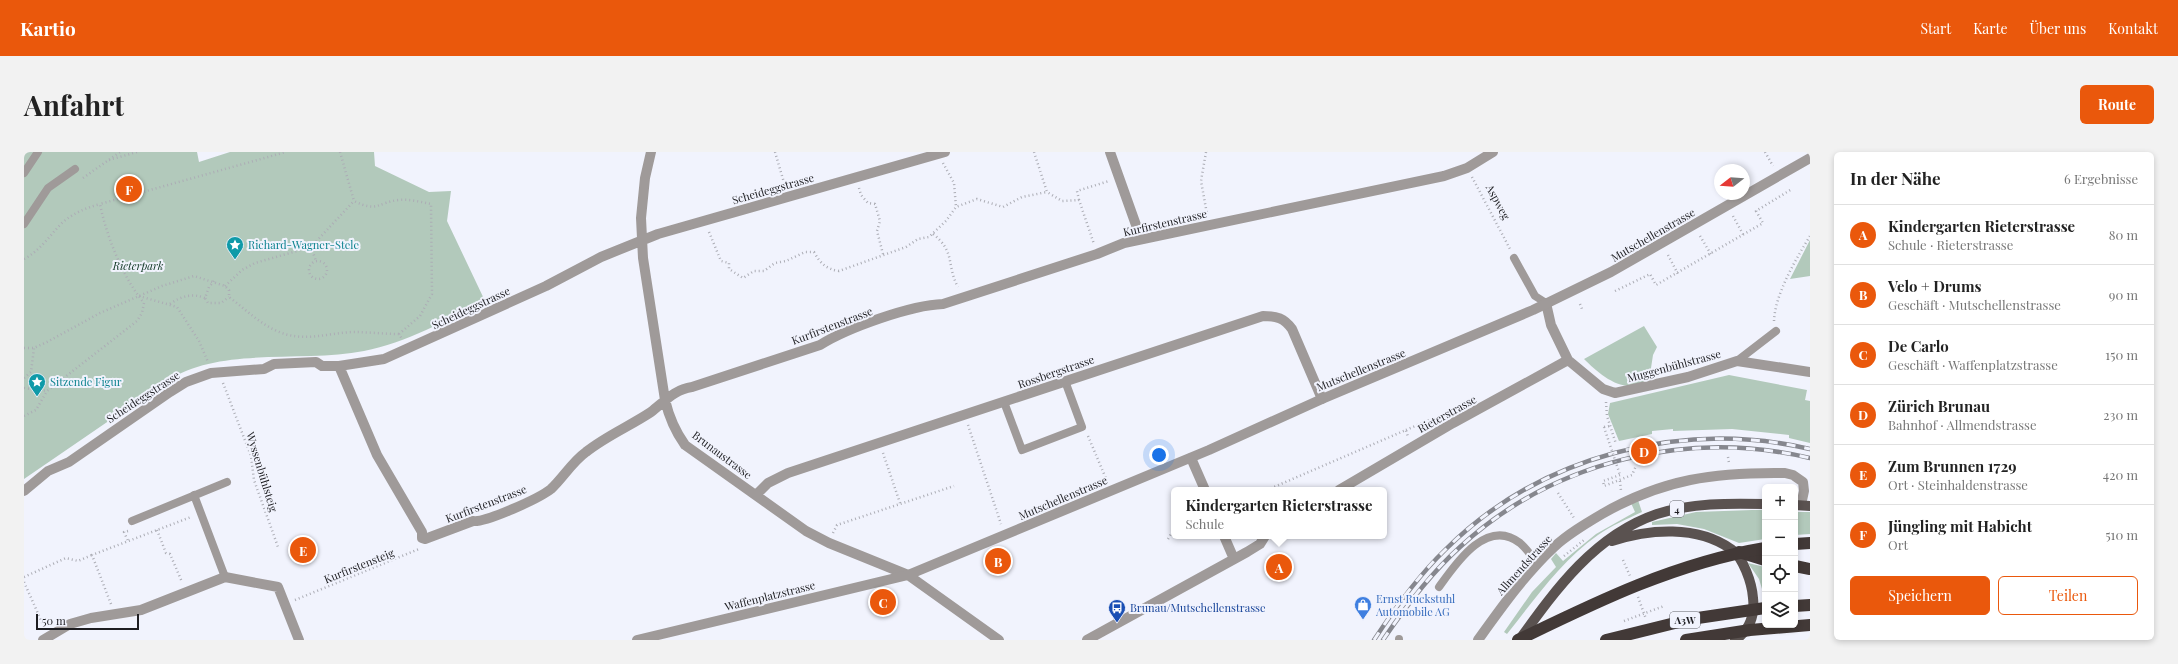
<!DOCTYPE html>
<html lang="de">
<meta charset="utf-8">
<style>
:root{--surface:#fff;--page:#f2f2f2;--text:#222;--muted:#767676;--line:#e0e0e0;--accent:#ea580c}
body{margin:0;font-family:"Playfair Display",serif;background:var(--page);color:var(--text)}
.controls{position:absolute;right:12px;bottom:12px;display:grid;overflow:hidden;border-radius:6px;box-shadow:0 2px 6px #0003}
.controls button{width:36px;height:36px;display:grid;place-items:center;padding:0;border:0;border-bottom:1px solid var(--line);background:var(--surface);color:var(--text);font:20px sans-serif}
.compass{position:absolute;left:1690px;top:12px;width:36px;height:36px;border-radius:50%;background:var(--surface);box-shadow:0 2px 6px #0003;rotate:253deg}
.scale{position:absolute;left:12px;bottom:10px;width:103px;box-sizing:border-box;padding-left:4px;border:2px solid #1e1e22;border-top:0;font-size:11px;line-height:14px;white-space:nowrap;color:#1e1e22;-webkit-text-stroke:3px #f1f3fd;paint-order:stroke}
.you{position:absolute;left:1135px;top:303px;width:14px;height:14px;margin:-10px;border:3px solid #fff;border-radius:50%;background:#1a73e8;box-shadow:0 0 0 6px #1a73e833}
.badge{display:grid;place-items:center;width:26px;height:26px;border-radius:50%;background:var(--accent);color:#fff;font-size:13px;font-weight:700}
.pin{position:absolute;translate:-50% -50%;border:2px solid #fff;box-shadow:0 1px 4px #0006}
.popup{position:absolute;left:1147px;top:335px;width:216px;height:52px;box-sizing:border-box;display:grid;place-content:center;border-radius:6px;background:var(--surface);filter:drop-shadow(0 1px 3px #0005);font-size:13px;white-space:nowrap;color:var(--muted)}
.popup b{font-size:15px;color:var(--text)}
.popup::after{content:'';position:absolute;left:50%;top:100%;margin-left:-8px;border:8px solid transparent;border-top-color:var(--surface)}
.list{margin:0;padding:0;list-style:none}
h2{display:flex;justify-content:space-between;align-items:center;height:52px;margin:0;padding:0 16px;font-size:17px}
h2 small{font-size:13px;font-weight:400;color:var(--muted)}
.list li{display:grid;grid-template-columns:26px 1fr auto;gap:12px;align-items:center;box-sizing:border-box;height:60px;padding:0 16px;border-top:1px solid var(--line)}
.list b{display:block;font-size:15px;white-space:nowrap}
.list p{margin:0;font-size:13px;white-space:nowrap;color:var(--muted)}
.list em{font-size:13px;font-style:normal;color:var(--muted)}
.actions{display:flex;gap:8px;padding:12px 16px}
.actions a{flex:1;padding:9px 0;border:1px solid var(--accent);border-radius:6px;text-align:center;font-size:14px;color:var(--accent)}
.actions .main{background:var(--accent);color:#fff}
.icon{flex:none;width:22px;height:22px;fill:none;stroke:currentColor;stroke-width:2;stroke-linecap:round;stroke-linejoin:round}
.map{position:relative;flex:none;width:1786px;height:488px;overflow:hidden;border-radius:6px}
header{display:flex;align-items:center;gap:24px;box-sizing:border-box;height:56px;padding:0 20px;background:var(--accent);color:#fff}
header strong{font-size:19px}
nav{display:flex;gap:22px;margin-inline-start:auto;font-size:14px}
.intro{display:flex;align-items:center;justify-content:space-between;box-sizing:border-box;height:96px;padding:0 24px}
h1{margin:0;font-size:28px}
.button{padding:10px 18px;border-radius:6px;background:var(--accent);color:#fff;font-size:14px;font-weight:700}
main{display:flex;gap:24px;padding:0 24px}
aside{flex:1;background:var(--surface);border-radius:6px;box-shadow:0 2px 6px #0003}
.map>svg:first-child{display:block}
.green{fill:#b2c9bb}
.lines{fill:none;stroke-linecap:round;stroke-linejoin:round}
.path{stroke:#acadb5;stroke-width:2.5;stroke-dasharray:1 3;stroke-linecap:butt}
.service{stroke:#9f9a99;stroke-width:8}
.minor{stroke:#9f9a99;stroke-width:10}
.tertiary{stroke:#9f9a99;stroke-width:10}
.primary{stroke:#5a5250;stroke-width:10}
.motorway{stroke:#423937;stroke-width:12}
.rail-casing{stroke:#86878e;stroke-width:4.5}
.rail{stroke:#f1f3fd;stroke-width:3;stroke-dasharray:9;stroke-linecap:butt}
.path-bridge{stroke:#acadb5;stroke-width:2.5;stroke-dasharray:1 3;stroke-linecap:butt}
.motorway-bridge{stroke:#423937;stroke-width:12}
.labels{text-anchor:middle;stroke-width:4;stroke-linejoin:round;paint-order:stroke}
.shield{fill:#f1f3fd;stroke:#5d5e64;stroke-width:1}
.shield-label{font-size:10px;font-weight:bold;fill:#1e1e22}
.street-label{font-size:11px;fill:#1e1e22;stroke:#f1f3fd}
.culture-label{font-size:11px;fill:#0d838f;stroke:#f1f3fd;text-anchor:start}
.park-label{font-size:11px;font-style:italic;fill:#0c3420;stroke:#f1f3fd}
.shop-label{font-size:11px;fill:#366cbe;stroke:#f1f3fd;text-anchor:start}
.transit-label{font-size:11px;fill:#164399;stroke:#f1f3fd;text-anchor:start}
</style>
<header>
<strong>Kartio</strong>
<nav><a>Start</a><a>Karte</a><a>Über uns</a><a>Kontakt</a></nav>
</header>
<div class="intro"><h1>Anfahrt</h1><a class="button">Route</a></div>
<main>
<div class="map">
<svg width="1786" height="488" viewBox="0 0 1786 488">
<rect width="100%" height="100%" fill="#f1f3fd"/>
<path class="green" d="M0,0H173L175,10L206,0H350L351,14L405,40L427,39L423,69L461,149C422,168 382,191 340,199C279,211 195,194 143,229L0,327Z
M1786,88V124L1766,127Z
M1620,174L1633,195L1629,203L1625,229C1619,230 1612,233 1606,234C1589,234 1572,219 1560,207Z
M1705,223L1783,238L1781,248L1786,249V291L1765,286V283L1708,277L1649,279V277L1628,279V282L1595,289L1584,262L1586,251Z
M1614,348L1618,360C1603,367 1588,373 1574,383C1537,409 1511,447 1483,482L1480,480L1508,440L1532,415L1527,407L1532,401L1539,409L1572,382L1611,360L1607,351Z
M1728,358H1741V387L1715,391L1680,377L1653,372L1628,373V370L1672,360Z
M1771,360H1786V382L1771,383Z
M1724,411L1741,415V437H1738L1735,427Z"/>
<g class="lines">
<path class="path" d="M316,0L330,49C354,61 354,50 375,48C386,47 397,50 407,52L408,142L396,164L375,182L378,187
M751,0L761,34
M1010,0L1023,40L1038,49L1055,48L1070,92
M1182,0L1177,29L1183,62
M1741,0L1749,14
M85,8L113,0
M919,11L930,31L932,55
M1448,25L1486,97
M59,26L96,0
M835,36L837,43L844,51L851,52L856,69L853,79L859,102
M1055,48L1053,39L1085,29
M1709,64L1720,84
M685,80L697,109L705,111V117L719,126L730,119H740L751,111L762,109L781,100H790C796,111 802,117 815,119L882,95L894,87L905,85L922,69L932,55L953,47L979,55L998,45L1023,40
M909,82C932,100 922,113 934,135
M1676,84L1688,104
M287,95L292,109
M1644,103L1654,122
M0,107C16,99 25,84 38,71C49,61 62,56 76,52
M285 118a9 9 0 1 1 18 0a9 9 0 1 1-18 0Z
M190,129L185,135L181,146L184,151H197L205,145
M201,134L218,118L231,111L287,95L330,49
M1591,139L1626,122L1632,133L1739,71L1732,59L1768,37
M115,144L153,155L175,189L184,210
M146,152C157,144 168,141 181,146
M1556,152L1558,157
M1750,169C1751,142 1772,107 1786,84
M0,196H10L23,190L76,161L138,134L170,124L201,134L205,138V145C221,157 235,171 253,179C279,191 303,181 329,180C344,180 360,182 375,182
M0,226L7,220L10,196
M199,231L227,304L230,328L254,395
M0,236L23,239
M1582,250L1583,264L1592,292
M0,264L12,258L23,239L113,169L118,161L120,151C99,126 82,83 76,52L262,0
M944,273L977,372
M1580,275L1586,274
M1382,278L1405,268
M1064,284L1083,329
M859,301L876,351
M1704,305L1705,311
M1596,323L1579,329L1580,334L1608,323L1612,314
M1596,329L1597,339
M1243,338L1382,278L1384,285
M1534,341L1550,366
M133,378L142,401L146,402L158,430
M104,379L100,380L104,389
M809,381L813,373L930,334
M1144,387L1150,377
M1540,404L1560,388
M1599,408L1606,424
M0,425L42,406L54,409L68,403
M0,430L20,475
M1614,445L1622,467
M271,448L395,397
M87,452L68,403L167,365
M1600,469L1640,454"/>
<path class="service" d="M0,21L14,0
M0,72L24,36L51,17
M1490,106L1511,144L1522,151
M1713,209L1752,179
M980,250L998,298L1058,275L1041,229
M170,343L201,425
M108,369L203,330
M1415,435C1432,411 1463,365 1496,391C1503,397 1508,405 1514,412
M1375,488V487"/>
<path class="minor" d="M627,0L621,26L617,66L619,106L641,248C645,265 651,279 661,293L782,379L805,391L884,423
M1086,0L1117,87
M1522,151L1527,173L1544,208L1579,237L1591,241L1664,225L1713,209L1786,220
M315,214L353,303L398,380V386L401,387L449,369C461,371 516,346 527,337C539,326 548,310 562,300C582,284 606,274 627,260C640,250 651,237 668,235L796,193C823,176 887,153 919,152L1073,102L1100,91L1420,24L1443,16L1469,0
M1167,306L1181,338
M1315,338L1429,271L1544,208
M0,339L24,319L45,310L146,240L162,230L187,221L240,217L250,212L292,210L298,214H315L360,207L522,134L577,105L634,82L921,0
M732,343L744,331L764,321L1239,164C1253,164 1260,166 1268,177L1298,247
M1200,384L1210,407
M19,488L46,472L67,466L117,458L201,425L254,435L275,488
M1063,488L1223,400L1236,392L1241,384
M1454,488C1477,456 1501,422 1530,395C1544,382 1561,372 1578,362C1639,327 1691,320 1761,321L1769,323L1779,330L1780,339L1777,353"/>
<path class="tertiary" d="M884,423L975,488
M613,488L884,423L1185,298L1298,247L1509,158L1587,120L1786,6"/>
<path class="primary" d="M1771,353L1786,354
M1588,389C1625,377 1673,373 1707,397C1719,405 1728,431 1729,446C1731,464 1726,478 1711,488
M1496,487C1532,437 1571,383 1633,362C1667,351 1705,351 1741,352"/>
<path class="motorway" d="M1771,392L1786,391
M1715,400L1741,408
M1771,414L1786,417
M1771,454L1786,453"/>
<defs>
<path id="rail" d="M1350,488C1371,456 1393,425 1421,398C1515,304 1657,267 1786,297
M1359,488C1382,454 1406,422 1436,395C1529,309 1663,277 1786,306"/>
</defs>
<use href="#rail" class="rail-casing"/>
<use href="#rail" class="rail"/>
<path class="path-bridge" d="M1580,275L1596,323"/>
<path class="motorway-bridge" d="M1494,488C1574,449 1652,411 1741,396
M1582,488L1667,467L1741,456
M1662,488L1726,478L1786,473"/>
</g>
<defs>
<symbol id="sight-pin" viewBox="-11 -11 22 30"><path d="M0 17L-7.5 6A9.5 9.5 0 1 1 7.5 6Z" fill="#0f9aa8" stroke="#f1f3fd"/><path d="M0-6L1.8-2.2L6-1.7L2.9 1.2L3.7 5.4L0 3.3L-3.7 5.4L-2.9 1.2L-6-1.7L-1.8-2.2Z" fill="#fff"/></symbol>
<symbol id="shop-pin" viewBox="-11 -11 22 30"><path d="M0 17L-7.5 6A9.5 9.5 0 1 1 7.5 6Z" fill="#3f7fe0" stroke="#f1f3fd"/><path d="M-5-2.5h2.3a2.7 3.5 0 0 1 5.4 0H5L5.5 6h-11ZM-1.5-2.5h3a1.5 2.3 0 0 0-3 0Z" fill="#fff"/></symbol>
<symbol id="bus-pin" viewBox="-11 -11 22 30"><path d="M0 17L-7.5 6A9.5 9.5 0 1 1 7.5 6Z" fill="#1a4fb4" stroke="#f1f3fd"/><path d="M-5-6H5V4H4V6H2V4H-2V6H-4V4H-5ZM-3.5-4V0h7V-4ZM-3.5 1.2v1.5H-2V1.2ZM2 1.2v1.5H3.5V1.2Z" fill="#fff"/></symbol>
</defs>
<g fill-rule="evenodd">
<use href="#sight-pin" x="201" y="83" width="20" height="27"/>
<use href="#sight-pin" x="3" y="220" width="20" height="27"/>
<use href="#shop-pin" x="1329" y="443" width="20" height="27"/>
<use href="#bus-pin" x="1083" y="446" width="20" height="27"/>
</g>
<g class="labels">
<g class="shield">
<rect x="1646" y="349" width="14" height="16" rx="3"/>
<rect x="1646" y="460" width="30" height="16" rx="3"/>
</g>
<g class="shield-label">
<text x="1653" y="361">4</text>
<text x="1661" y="472">A3W</text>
</g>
<g class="street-label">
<text transform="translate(749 37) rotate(-16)" y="4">Scheideggstrasse</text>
<text transform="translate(1474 50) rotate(62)" y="4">Aspweg</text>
<text transform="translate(1141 71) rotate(-13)" y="4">Kurfirstenstrasse</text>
<text transform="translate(1629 83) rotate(-30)" y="4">Mutschellenstrasse</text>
<text transform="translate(447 156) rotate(-25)" y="4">Scheideggstrasse</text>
<text transform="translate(808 174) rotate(-21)" y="4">Kurfirstenstrasse</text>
<text transform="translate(1650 214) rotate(-15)" y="4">Muggenbühlstrasse</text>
<text transform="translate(1337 218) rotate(-22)" y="4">Mutschellenstrasse</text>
<text transform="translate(1032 220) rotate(-19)" y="4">Rossbergstrasse</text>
<text transform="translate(119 245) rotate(-33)" y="4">Scheideggstrasse</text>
<text transform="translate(1423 262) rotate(-29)" y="4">Rieterstrasse</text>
<text transform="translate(698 303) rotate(37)" y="4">Brunaustrasse</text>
<text transform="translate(238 320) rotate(73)" y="4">Wyssenbühlsteig</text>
<text transform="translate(1039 346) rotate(-23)" y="4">Mutschellenstrasse</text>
<text transform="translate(462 352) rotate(-21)" y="4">Kurfirstenstrasse</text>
<text transform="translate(1500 413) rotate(-48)" y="4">Allmendstrasse</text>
<text transform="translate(335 414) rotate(-22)" y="4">Kurfirstensteig</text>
<text transform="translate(746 444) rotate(-14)" y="4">Waffenplatzstrasse</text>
</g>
<g class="culture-label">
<text x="224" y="97">Richard-Wagner-Stele</text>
<text x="26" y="234">Sitzende Figur</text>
</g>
<g class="park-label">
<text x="114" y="118">Rieterpark</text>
</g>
<g class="shop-label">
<text x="1352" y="451">Ernst Ruckstuhl<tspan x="1352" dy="13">Automobile AG</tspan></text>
</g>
<g class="transit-label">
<text x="1106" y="460">Brunau/Mutschellenstrasse</text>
</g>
</g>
</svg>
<div class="controls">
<button>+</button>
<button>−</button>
<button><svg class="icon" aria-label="locate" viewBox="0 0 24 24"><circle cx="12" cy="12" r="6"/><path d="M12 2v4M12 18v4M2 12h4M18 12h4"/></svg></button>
<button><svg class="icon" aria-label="layers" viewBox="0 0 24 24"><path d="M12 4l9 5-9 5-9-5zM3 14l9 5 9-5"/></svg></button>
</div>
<svg class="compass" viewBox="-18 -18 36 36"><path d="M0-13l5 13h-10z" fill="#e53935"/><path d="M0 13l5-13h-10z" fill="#767676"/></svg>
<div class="scale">50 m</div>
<div class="you"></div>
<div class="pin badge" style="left:1255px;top:415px">A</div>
<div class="popup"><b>Kindergarten Rieterstrasse</b>Schule</div>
<div class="pin badge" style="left:974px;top:409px">B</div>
<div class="pin badge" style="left:859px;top:450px">C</div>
<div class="pin badge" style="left:1620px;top:299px">D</div>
<div class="pin badge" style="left:279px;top:398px">E</div>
<div class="pin badge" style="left:105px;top:37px">F</div>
</div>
<aside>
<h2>In der Nähe<small>6 Ergebnisse</small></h2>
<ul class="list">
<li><span class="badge">A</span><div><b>Kindergarten Rieterstrasse</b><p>Schule · Rieterstrasse</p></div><em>80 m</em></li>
<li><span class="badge">B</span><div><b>Velo + Drums</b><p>Geschäft · Mutschellenstrasse</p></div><em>90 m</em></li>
<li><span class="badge">C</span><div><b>De Carlo</b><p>Geschäft · Waffenplatzstrasse</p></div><em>150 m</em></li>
<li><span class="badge">D</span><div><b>Zürich Brunau</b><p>Bahnhof · Allmendstrasse</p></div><em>230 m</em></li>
<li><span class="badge">E</span><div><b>Zum Brunnen 1729</b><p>Ort · Steinhaldenstrasse</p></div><em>420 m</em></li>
<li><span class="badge">F</span><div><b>Jüngling mit Habicht</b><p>Ort</p></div><em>510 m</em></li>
</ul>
<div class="actions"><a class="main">Speichern</a><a>Teilen</a></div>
</aside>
</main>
